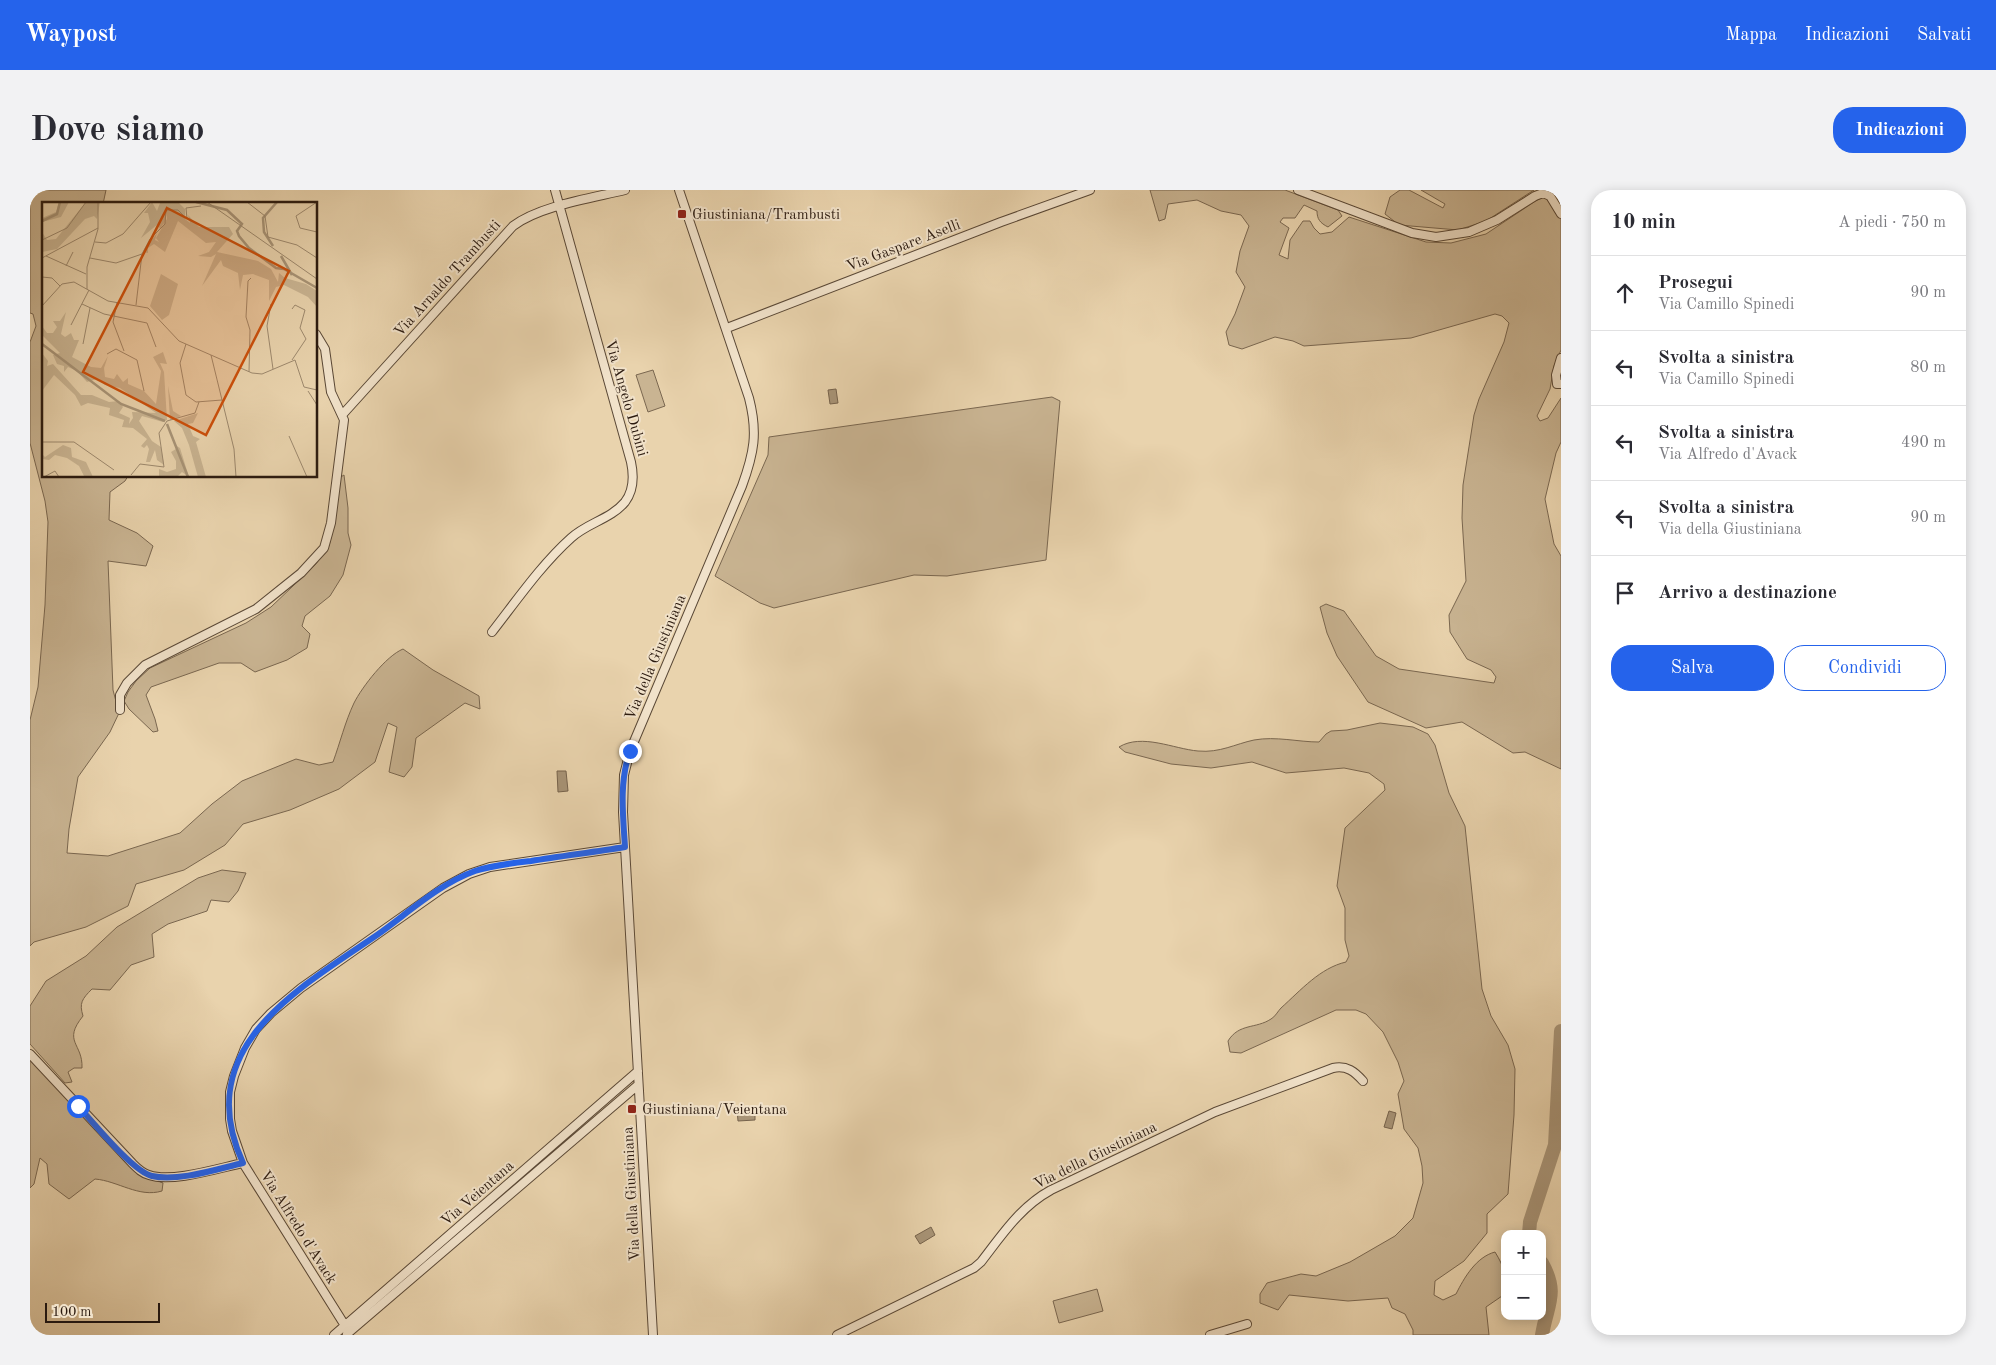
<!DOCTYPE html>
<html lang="it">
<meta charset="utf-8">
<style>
:root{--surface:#fff;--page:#f2f2f3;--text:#2b2b33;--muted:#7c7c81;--line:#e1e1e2;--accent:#2563eb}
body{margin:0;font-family:"Old Standard TT",serif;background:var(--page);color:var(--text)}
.controls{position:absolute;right:15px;bottom:15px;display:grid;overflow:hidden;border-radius:10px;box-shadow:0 2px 12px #0003}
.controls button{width:45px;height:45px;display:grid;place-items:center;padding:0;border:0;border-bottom:1px solid var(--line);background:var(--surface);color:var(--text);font:25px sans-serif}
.scale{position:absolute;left:15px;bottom:12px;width:115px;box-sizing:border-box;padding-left:5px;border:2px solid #2b1a0f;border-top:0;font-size:14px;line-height:18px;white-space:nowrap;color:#2b1a0f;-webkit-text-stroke:4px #f1e2ca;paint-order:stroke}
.stop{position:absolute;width:15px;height:15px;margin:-11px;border:4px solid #2563eb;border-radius:50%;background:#fff}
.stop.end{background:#2563eb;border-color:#fff;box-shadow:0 1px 5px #0008}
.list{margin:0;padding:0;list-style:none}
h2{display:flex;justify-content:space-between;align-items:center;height:65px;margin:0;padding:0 20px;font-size:21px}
h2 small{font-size:16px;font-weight:400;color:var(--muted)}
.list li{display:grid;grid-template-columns:32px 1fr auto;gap:15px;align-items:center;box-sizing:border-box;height:75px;padding:0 20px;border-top:1px solid var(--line)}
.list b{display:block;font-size:19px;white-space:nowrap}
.list p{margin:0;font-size:16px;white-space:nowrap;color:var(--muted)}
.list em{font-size:16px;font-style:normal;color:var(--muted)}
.actions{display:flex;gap:10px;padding:15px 20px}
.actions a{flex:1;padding:11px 0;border:1px solid var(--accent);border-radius:20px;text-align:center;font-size:18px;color:var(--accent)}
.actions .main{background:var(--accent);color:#fff}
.icon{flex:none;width:28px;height:28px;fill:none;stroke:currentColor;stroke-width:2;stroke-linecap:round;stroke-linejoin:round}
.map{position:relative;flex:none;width:1531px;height:1145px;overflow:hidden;border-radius:20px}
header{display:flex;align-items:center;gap:30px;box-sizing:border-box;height:70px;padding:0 25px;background:var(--accent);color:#fff}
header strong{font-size:24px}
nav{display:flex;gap:28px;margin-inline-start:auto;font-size:18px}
.intro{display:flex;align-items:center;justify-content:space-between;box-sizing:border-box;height:120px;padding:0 30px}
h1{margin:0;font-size:35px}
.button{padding:12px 22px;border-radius:20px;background:var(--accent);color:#fff;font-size:18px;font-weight:700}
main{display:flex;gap:30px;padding:0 30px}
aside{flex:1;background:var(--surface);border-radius:20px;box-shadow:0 2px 12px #0003}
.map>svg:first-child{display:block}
.green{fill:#c9b492;stroke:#7a6750}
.water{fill:#a89477;stroke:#76634d}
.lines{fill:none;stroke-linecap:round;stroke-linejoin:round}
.river{stroke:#a89477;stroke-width:14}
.minor-casing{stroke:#5a4836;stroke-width:10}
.minor{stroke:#f1e2ca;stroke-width:8}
.route{stroke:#2563eb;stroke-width:6}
.poi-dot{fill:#8f2418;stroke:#f1e2ca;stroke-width:2}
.labels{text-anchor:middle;stroke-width:4;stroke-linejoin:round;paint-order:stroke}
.poi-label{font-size:15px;fill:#2b1a0f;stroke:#f1e2ca;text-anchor:start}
.street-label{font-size:15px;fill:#2b1a0f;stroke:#f1e2ca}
.inset-river{fill:none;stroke:#a89477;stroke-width:2.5}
.inset-road{fill:none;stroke:#9d896e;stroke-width:1}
.view{fill:#cc500c;fill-opacity:0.15;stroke:#cc500c;stroke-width:2.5}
.inset-edge{fill:none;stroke:#2b1a0f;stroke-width:2.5}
</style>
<header>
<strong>Waypost</strong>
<nav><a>Mappa</a><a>Indicazioni</a><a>Salvati</a></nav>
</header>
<div class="intro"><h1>Dove siamo</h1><a class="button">Indicazioni</a></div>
<main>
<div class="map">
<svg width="1531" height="1145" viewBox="0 0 1531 1145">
<rect width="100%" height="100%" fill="#e9d3ad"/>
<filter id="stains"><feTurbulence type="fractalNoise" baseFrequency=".004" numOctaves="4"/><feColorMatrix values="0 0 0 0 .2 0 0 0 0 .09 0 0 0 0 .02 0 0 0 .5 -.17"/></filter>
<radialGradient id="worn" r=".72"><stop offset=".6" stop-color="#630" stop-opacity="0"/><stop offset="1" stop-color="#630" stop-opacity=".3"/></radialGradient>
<path class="green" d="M0,0H76L73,14H14V286H98L95,291L80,302L79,330L107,343L123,356L116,376L78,371L83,500L89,523L80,542L48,587L39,639L37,663L78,666L150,643L182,614L212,591L266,569L289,575L303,572C310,553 315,532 324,513C332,497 356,466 373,459L403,480L449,506L450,519L435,513L386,548L382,577L374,587L359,582L367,537L358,533L345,572L309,599L260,620L213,634L195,655L154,680L106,694L98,716L56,737L4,752L0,756V530L8,497L15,415L18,332L15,311L0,253V152L6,136L3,124L0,123Z
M1120,0H1255L1308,20L1312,26L1298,37C1290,33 1287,29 1287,21L1274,15L1265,28H1253L1250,32L1259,38L1249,65L1258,69L1260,50L1273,31H1280L1284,38L1290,44L1302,42L1319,27L1396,52L1421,53L1456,44L1504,12L1513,7L1520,8L1531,29V160L1524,176L1520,199L1507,226L1510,231L1518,228L1531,208V252L1526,263L1515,309L1524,354L1531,366V579L1495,562L1483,563L1432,532L1396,538L1338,512L1307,466L1297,443L1290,417L1296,414L1314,421L1346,466L1369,479L1464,493L1466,487L1461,480L1437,469L1420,442L1419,425L1436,391L1432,328L1433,295L1444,225L1449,209L1474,152L1479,133L1472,126L1465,124L1381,148L1274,156L1263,151L1245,147L1212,159L1199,155L1196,142L1205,124L1215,97L1206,82L1210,61L1219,36L1211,25L1191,21L1167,10L1138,14L1135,29L1129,31Z
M1370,0H1379L1413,18L1415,14L1391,0H1504L1456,31L1428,40L1369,35L1355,24L1360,7Z
M623,180L635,216L618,222L606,185Z
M1022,207L1030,211L1016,370L917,386L884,385L744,418L730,413L685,386L738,265L739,247Z
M314,285L318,318V343L321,355L313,385L300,406L275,426L272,436L280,444L277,458L257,470L225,482L211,473H189L121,497L116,505L125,529L128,541L123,542L99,519L94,511L98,502L106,491L120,478L216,433L241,417L285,375L299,356L302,343L309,288Z
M1350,533L1383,537L1398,544L1405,555L1419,603L1435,636L1452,799L1461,826L1478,855L1485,879L1484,925L1478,1004L1457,1024V1043L1434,1071L1405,1091L1404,1105L1413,1110L1426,1104C1434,1088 1446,1067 1465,1062C1475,1078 1477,1087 1472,1106L1456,1117L1459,1145H1383V1140L1375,1124L1362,1118L1358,1108L1318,1111L1259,1105L1248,1120L1230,1113V1104L1237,1093L1271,1084L1286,1086L1320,1072L1365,1046L1383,1028L1393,993L1392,976L1388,958L1374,939L1368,904L1374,891L1368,872L1353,842L1336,824L1326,820H1306L1211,863L1200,862L1198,851C1209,833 1226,839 1241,829C1245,827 1248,821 1251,818C1271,800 1290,778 1316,772L1319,766L1315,750V718L1307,696L1315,638L1355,600L1354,594L1339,583L1314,578L1256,583L1222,572L1181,578L1141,574L1095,562L1089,557C1112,543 1144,559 1168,561C1190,563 1205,554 1224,550C1246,546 1268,552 1289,552L1296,544L1301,541L1317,540Z
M192,680L216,683L208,701L199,712L181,710L177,721L138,734L122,744L124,767L101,775L80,800L62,799C52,809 49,813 53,826C32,852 53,853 52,878H44L38,882L42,892L35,893L0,854V816L16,791L56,766L87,737L168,688Z
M0,867L112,984L133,993L132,1001C109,1008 88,991 65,989L39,1009L19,994L17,974L10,968L4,994L0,998Z
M1067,1099L1073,1121L1029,1133L1023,1111Z"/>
<path class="water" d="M806,199L808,213L800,214L798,200Z
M527,581H536L538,601L528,602Z
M707,920H711L712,922L725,921V930L708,931Z
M1359,921L1366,923L1362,939L1354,937Z
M901,1037L905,1045L890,1054L885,1046Z"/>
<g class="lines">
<path class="river" d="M1499,1044L1500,1032L1525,955L1531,841
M1512,1145C1517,1114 1529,1104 1512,1073"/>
<defs>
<path id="minor" d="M1268,0L1382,43L1406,47L1439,42L1467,30L1505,6L1513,3L1520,6L1531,24
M697,138L971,32L1060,0
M1531,168L1526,185L1527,194H1531
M313,224L483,36C509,16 562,8 595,0
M462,442C487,410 511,375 541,348C557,333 581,329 595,312C604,300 604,286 601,272L525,0
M90,520V505L97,493L115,475L226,419L271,383L294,358L301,333L314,230L301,202L295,159L286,144
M0,864L103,974C108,979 112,983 119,985C142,993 189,978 213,973
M319,1142L213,973L202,941L200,929V902L204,886L215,858L226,839L241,823L271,798L413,698L439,684L460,677L595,657
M317,1144L608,895
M304,1145L608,881
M623,1145L593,622L594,585L600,561L712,296C724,263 728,243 719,208L649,0
M807,1145L944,1078L951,1072C972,1045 990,1017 1021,1000L1185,922L1303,878C1317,875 1325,882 1333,891
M1180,1145L1217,1134"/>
</defs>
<use href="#minor" class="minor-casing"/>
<use href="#minor" class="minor"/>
</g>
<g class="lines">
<path class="route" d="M48,916C63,932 103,982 122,986C148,992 187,979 213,973C160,858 268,799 347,745C378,723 409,694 445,681C463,675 483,673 501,671C532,666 564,662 595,657C593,625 589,592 600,561"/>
</g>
<g class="poi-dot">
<rect x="647" y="19" width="10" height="10" rx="2.5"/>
<rect x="597" y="914" width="10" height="10" rx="2.5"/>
</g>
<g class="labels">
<g class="poi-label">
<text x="662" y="29">Giustiniana/Trambusti</text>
<text x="612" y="924">Giustiniana/Veientana</text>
</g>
<g class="street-label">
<text transform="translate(873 55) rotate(-21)" y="5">Via Gaspare Aselli</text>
<text transform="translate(417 88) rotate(-48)" y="5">Via Arnaldo Trambusti</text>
<text transform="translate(597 208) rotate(74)" y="5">Via Angelo Dubini</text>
<text transform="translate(625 467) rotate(-67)" y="5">Via della Giustiniana</text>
<text transform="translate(1065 965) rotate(-26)" y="5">Via della Giustiniana</text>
<text transform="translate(447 1003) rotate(-41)" y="5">Via Veientana</text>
<text transform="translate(601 1004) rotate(-93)" y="5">Via della Giustiniana</text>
<text transform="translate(269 1037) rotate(58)" y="5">Via Alfredo d'Avack</text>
</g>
</g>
<g transform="translate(12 12)">
<rect width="275" height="275" fill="#e9d3ad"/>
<path d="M17,0H27L19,15L0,20V16L14,10ZM44,0H58L55,17L52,14L43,17L15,47L0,50V30L5,38L14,37ZM110,0L115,9L118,1H137L143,7V17L148,21L146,13L157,25H187L191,32L175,50L216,59L229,67L236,80L237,71L243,76L264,82L275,89V105L266,95L242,83L234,85L227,99V78L211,72L201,73L198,88L196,71L181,64L179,58L160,84L174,52L169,55L156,54L167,50L174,40L164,41L136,19L123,50L112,42L106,46V51L101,50L115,31L113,38L117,40L114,36L125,17V10L123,20L118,27L116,22L99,36L108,20L106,11H102ZM119,72L136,82L127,113L120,118L108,104ZM24,110L19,132L23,135L29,131L32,138H37L30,155L49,165L59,166L66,154L62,166L63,175L72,177L75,172L81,180L86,176V182L102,189L114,202L119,169L111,155L121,150L125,162L118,161L122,170L125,218L121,220L100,214L97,219L110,239L119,245L122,263L115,258L113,248L108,260H104L107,247L105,243L102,246L99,244L105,237L91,226L80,225L82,218L67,213L68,206L46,201L39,204L33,193L12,173L0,189V151L6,159L5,164L11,162L39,193H50L67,200L77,199L81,205L77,211L88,216L87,222L91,216L90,210L114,211L78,186L63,183L55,177L45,180L35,169L26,165L22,170V164L15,162L11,153L18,151L0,133V124L5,131H11L15,125L11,119H18ZM126,184L131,209L139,214L128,218ZM156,211L151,221L146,222L151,234L158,237L154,240L164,275H156L147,243L140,226L132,219ZM21,243L29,246L30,255L44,260L51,275L42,274L37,264L25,256L13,253L7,258L0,257V252L3,255ZM133,243L138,246L147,275L140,270L135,275H117V267L125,270L134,267V259L129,250L134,247Z" fill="#c9b492"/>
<path class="inset-river" d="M154,0L185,8L200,22L195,29L197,34L207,46L234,66L242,67L275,86M0,19L15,12L18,0M231,44L222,30L221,16L235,0M239,54L250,73M0,142L79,202L123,219M125,222L146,275"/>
<path class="inset-road" d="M165,0L275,77M205,0L223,14L226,35L255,43L275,56M275,0L254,14L258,26L275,30M0,38L25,26L44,0M53,40L64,41L81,32L109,0M4,54L44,72M0,56L56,26M48,56L74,61L100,52M24,64L31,50M0,75L10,76L18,84M45,87V65L56,27V0M75,101L71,120L82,149M40,102L62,112L105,121L114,145M229,102L225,124L231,167M94,103L100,52L108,37L123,22L124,8H136L145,17L144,6L159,4M0,104L20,82L32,80L66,99L106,106L137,139L210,171L220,172L253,158L262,185L275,188M250,107L253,103L263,108L258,126L264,137L250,158M29,123L47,88M41,142L48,106M144,142L138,161L144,193L154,200L180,198M65,152L74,147L95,158L102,189M169,153L192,247L194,275M207,170L208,128L204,115L206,79L209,76M266,189L275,203M247,234L265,275M0,240H32L72,268M89,273L98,262L122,265L117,231L125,219L153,211L157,200M2,275L13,269L17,275"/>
<path class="view" d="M125,6L247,69L164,233L41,170Z"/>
<rect width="275" height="275" class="inset-edge"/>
</g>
<rect width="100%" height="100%" filter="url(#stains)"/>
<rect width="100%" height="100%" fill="url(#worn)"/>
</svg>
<div class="controls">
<button>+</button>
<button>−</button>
</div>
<div class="scale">100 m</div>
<div class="stop" style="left:48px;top:916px"></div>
<div class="stop end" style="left:600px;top:561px"></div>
</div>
<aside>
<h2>10 min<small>A piedi · 750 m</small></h2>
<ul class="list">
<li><svg class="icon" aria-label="ahead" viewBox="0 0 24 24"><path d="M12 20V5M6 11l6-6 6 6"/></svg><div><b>Prosegui</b><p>Via Camillo Spinedi</p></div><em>90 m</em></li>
<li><svg class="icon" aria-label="left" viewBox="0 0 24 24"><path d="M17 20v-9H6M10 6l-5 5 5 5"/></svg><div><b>Svolta a sinistra</b><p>Via Camillo Spinedi</p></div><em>80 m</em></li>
<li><svg class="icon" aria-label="left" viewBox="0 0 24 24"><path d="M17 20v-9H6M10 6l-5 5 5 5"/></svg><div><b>Svolta a sinistra</b><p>Via Alfredo d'Avack</p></div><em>490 m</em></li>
<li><svg class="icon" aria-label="left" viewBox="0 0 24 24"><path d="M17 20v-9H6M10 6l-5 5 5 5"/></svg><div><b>Svolta a sinistra</b><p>Via della Giustiniana</p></div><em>90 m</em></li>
<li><svg class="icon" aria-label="arrive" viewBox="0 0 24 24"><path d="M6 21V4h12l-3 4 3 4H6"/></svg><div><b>Arrivo a destinazione</b></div></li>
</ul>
<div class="actions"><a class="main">Salva</a><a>Condividi</a></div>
</aside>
</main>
